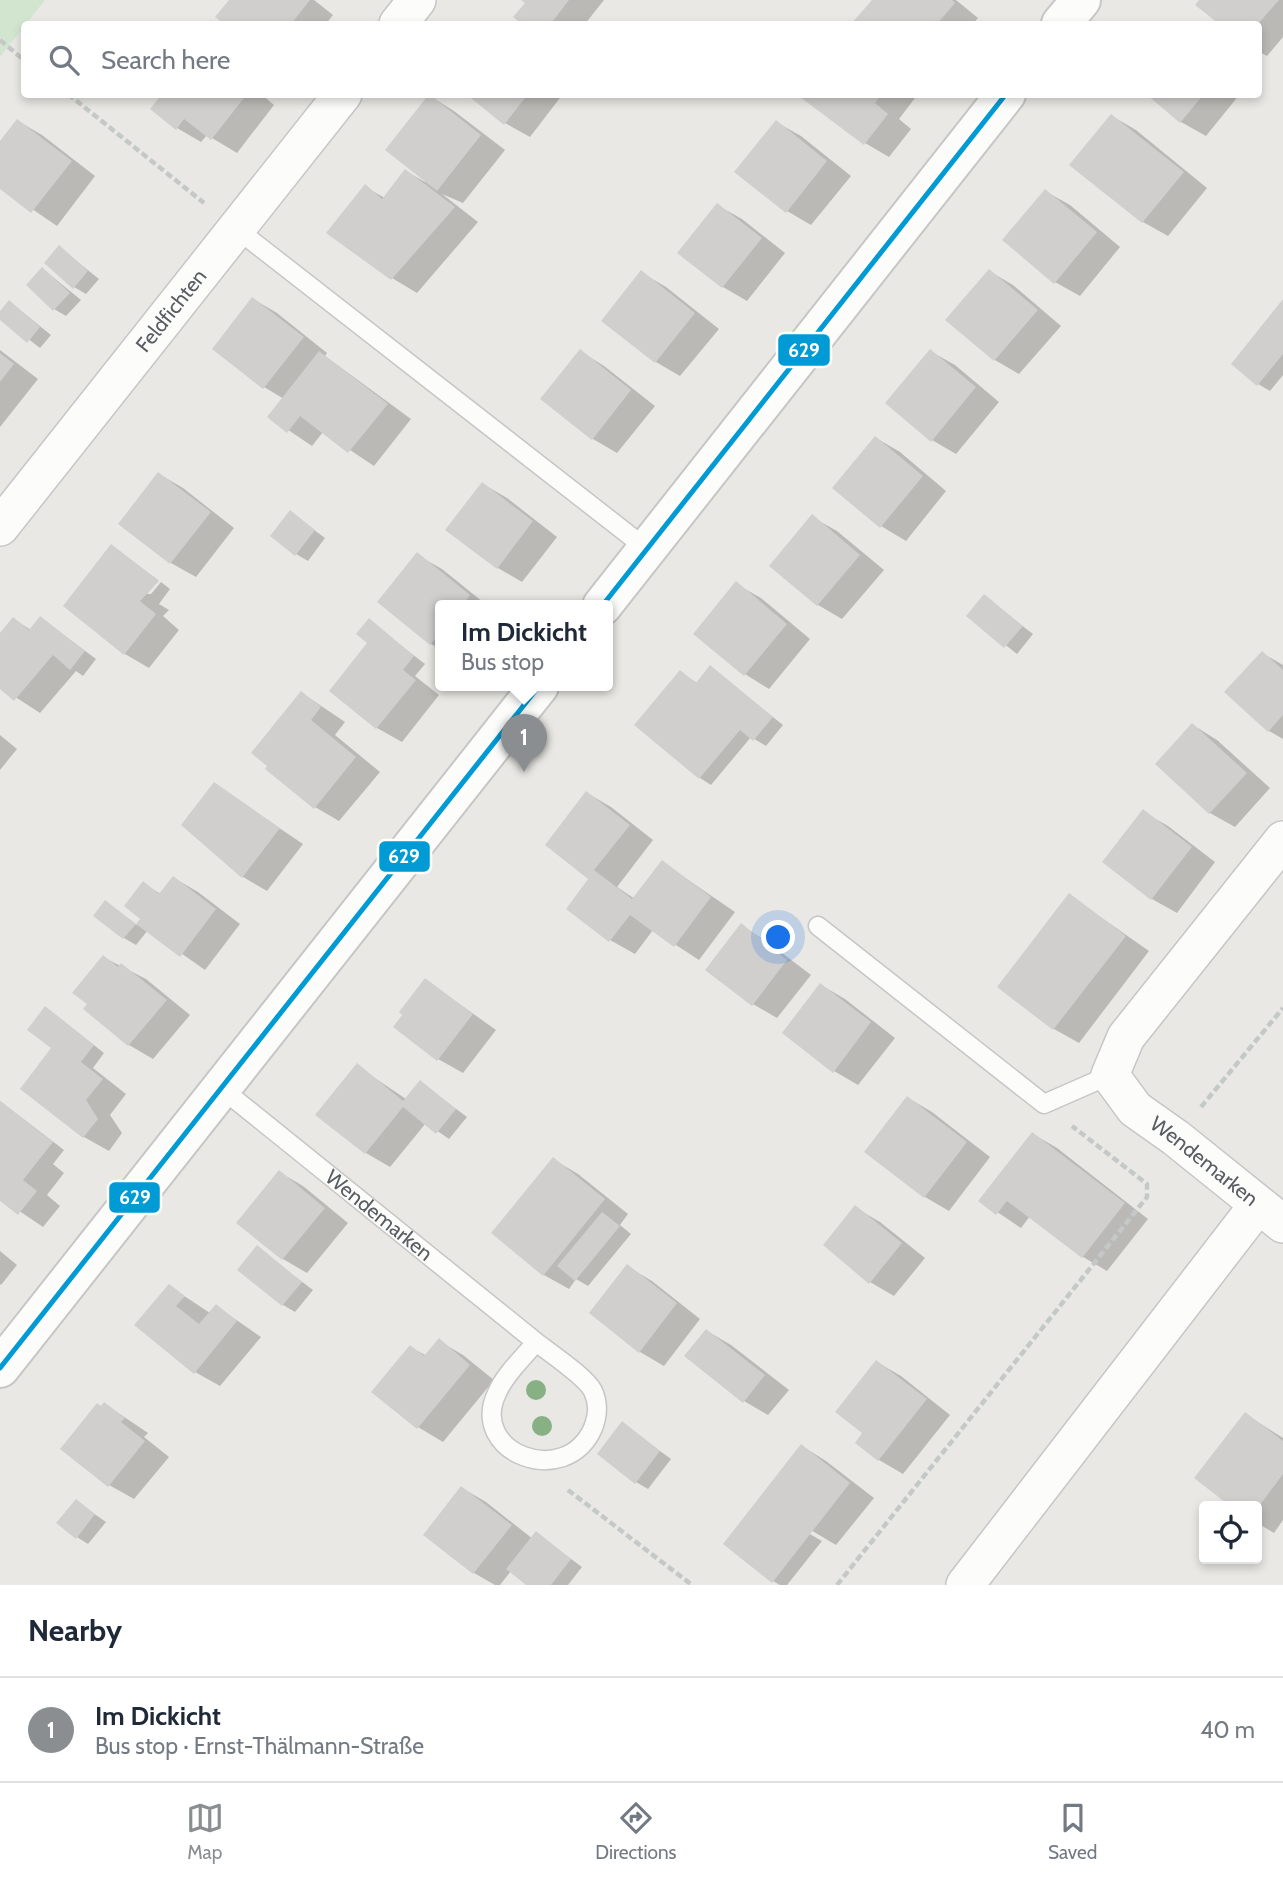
<!DOCTYPE html>
<meta charset="utf-8">
<style>
:root{--surface:#fff;--page:#f2f2f3;--text:#1f2937;--muted:#747a83;--line:#e0e1e3;--accent:#8b8e90}
body{margin:0;font-family:Cabin,sans-serif;background:var(--page);color:var(--text)}
.controls{position:absolute;right:21px;bottom:21px;display:grid;overflow:hidden;border-radius:7px;box-shadow:0 4px 10px #0003}
.controls button{width:63px;height:63px;display:grid;place-items:center;padding:0;border:0;border-bottom:2px solid var(--line);background:var(--surface);color:var(--text);font:35px sans-serif}
.you{position:absolute;left:779px;top:938px;width:24px;height:24px;margin:-18px;border:5px solid #fff;border-radius:50%;background:#1a73e8;box-shadow:0 0 0 10px #1a73e833}
.badge{display:grid;place-items:center;width:46px;height:46px;border-radius:50%;background:var(--accent);color:#fff;font-size:23px;font-weight:700}
.pin{position:absolute;translate:-50% -58px;filter:drop-shadow(0 2px 4px #0008)}
.pin::after{content:'';position:absolute;top:37px;width:24px;height:21px;background:inherit;clip-path:polygon(0 0,100% 0,50% 100%)}
.popup{position:absolute;left:435px;top:600px;width:178px;height:91px;box-sizing:border-box;display:grid;place-content:center;border-radius:7px;background:var(--surface);filter:drop-shadow(0 2px 5px #0005);font-size:23px;white-space:nowrap;color:var(--muted)}
.popup b{font-size:26px;color:var(--text)}
.popup::after{content:'';position:absolute;left:50%;top:100%;margin-left:-14px;border:14px solid transparent;border-top-color:var(--surface)}
.list{margin:0;padding:0;list-style:none}
h2{display:flex;justify-content:space-between;align-items:center;height:91px;margin:0;padding:0 28px;font-size:30px}
h2 small{font-size:23px;font-weight:400;color:var(--muted)}
.list li{display:grid;grid-template-columns:46px 1fr auto;gap:21px;align-items:center;box-sizing:border-box;height:105px;padding:0 28px;border-top:2px solid var(--line)}
.list b{display:block;font-size:26px;white-space:nowrap}
.list p{margin:0;font-size:23px;white-space:nowrap;color:var(--muted)}
.list em{font-size:23px;font-style:normal;color:var(--muted)}
.icon{flex:none;width:38px;height:38px;fill:none;stroke:currentColor;stroke-width:2;stroke-linecap:round;stroke-linejoin:round}
.map{position:relative;flex:none;width:1283px;height:1585px;overflow:hidden}
.search{position:absolute;background:var(--surface);box-shadow:0 4px 10px #0003;left:21px;right:21px;top:21px;height:77px;display:flex;align-items:center;gap:18px;box-sizing:border-box;padding:0 24px;border-radius:7px;color:var(--muted);font-size:26px}
.sheet{height:196px;background:var(--surface)}
nav{display:flex;justify-content:space-around;align-items:center;box-sizing:border-box;height:98px;border-top:2px solid var(--line);background:var(--surface);font-size:19px;color:var(--muted)}
nav a{display:grid;justify-items:center;gap:4px}
nav .on{color:var(--accent)}
.map>svg:first-child{display:block}
.green{fill:#d2e6cf}
.shadow{fill:#0003}
.building{fill:#d0cfcd}
.lines{fill:none;stroke-linecap:round;stroke-linejoin:round}
.service-casing{stroke:#c6c6c6;stroke-width:21}
.minor-casing{stroke:#c6c6c6;stroke-width:40}
.tertiary-casing{stroke:#c6c6c6;stroke-width:42}
.path{stroke:#c4c9c7;stroke-width:4.5;stroke-dasharray:7 3.5;stroke-linecap:butt}
.service{stroke:#fcfcfb;stroke-width:18}
.minor{stroke:#fcfcfb;stroke-width:37}
.tertiary{stroke:#fcfcfb;stroke-width:38}
.bus-1-casing{stroke:#fff;stroke-width:10}
.bus-1{stroke:#009bd5;stroke-width:5}
.tree{fill:#87b184}
.labels{text-anchor:middle;stroke-width:7;stroke-linejoin:round;paint-order:stroke}
.street-label{font-size:21px;fill:#595d62;stroke:#fff}
.line-badge{stroke:#fff;stroke-width:2.5}
.badge-label{font-size:19px;text-anchor:middle;font-weight:bold;fill:#fff}
</style>
<div class="map">
<svg width="1283" height="1585" viewBox="0 0 1283 1585">
<rect width="100%" height="100%" fill="#e9e8e4"/>
<path class="green" d="M0,0H45L0,57Z"/>
<path class="shadow" d="M231,0H314L333,15L326,24H227L218,17Z
M524,0H604L585,24H525L516,17L527,3Z
M874,0H956L978,18L973,24H853Z
M1201,0H1283V37L1267,56L1258,51V24H1222L1198,5Z
M164,94H261L274,105L237,153L207,135L201,142L177,128Z
M469,94H563L530,137L505,123Z
M804,94H911L915,98L899,119L911,129L889,157L865,143Z
M1149,94H1240L1206,136L1181,122Z
M430,96L454,111L505,150L463,203L442,194L478,222L417,293L392,278L365,187L385,198L406,171L425,182Z
M1112,116L1136,130L1207,188L1168,236L1143,222L1072,164Z
M18,121L42,135L95,176L57,226L0,187V144Z
M776,122L801,136L851,176L811,225L787,211Z
M1045,191L1070,205L1120,247L1080,296L1055,282Z
M717,205L742,219L785,253L747,301L723,287Z
M59,247L99,279L86,294L74,287Z
M43,269L81,300L66,316L54,309Z
M989,271L1013,285L1061,326L1019,374L995,360Z
M642,273L666,287L719,329L680,376L656,362L603,321Z
M253,299L277,313L327,353L325,356L411,419L374,466L323,432L312,446L269,417L284,399L264,387Z
M10,302L51,335L40,348L0,317Z
M1283,302V375L1270,391L1258,384Z
M0,350L38,379L0,427Z
M580,351L604,366L655,406L617,453L593,439L543,399Z
M930,351L955,365L999,402L956,454L932,440Z
M876,438L900,452L946,491L906,541L881,526Z
M159,474L183,488L234,528L196,577L171,563L120,523Z
M483,484L507,498L557,537L522,582L498,568L448,530Z
M290,512L325,538L308,561L296,554Z
M812,517L837,531L884,570L842,619L818,605Z
M112,546L158,580L147,594H151L161,582L170,589L159,604L169,610L163,616L179,630L149,668L125,654Z
M417,555L442,569L488,606H440V649L431,644Z
M736,584L761,598L810,639L769,689L745,674Z
M985,597L1033,634L1017,654L969,616Z
M41,618L96,659L83,676L76,671L40,713L0,687V636L14,619L31,630Z
M369,621L425,664L415,676L439,695L402,742L377,728L332,691L370,643Z
M1262,653L1283,665V739L1269,731Z
M710,668L783,725L766,746L751,737L711,785L700,778L680,672L697,683Z
M302,693L345,722L335,735L380,772L339,821L315,807Z
M1193,725L1217,740L1270,788L1235,827L1210,813L1158,764Z
M0,735L17,749L0,770Z
M214,784L303,844L267,891L243,877Z
M587,793L611,807L653,840L617,887L635,899L662,862L735,912L699,960L653,930L635,954L610,940L591,878Z
M1143,812L1168,826L1215,862L1177,913L1152,899L1104,862Z
M174,878L198,892L240,924L205,970L148,930L136,945L124,938L106,903L137,925L142,919L143,884L161,894Z
M1069,895L1149,951L1079,1043L1054,1029L999,987Z
M741,926L765,940L811,975L777,1018L753,1004Z
M103,957L146,979L190,1015L153,1059L129,1045Z
M426,980L496,1030L463,1073L438,1059Z
M821,985L845,999L895,1038L858,1085L834,1071Z
M57,1016L104,1053L93,1068L126,1094L110,1115L122,1133L109,1151L84,1137L22,1088L54,1048Z
M357,1066L406,1099L420,1082L467,1117L449,1139L426,1123L390,1167L366,1153Z
M908,1098L932,1112L990,1157L949,1211L925,1197Z
M0,1101L64,1150L53,1164L64,1173L47,1195L60,1206L43,1227L0,1198Z
M1033,1134L1057,1148L1148,1219L1107,1271L1083,1257L1030,1216L1021,1228L981,1201Z
M553,1159L578,1174L628,1214L620,1225L631,1234L588,1286L576,1279L569,1289L544,1275Z
M279,1172L303,1186L348,1223L307,1273L283,1259Z
M856,1208L880,1222L925,1258L894,1296L870,1282Z
M257,1248L313,1290L295,1312L283,1305Z
M0,1251L17,1265L1,1285L0,1284Z
M628,1267L652,1281L700,1319L664,1366L640,1352Z
M169,1286L210,1313L216,1306L261,1337L220,1386L195,1372Z
M707,1331L731,1345L789,1390L768,1415L744,1401Z
M439,1341L463,1355L494,1380L443,1442L418,1427L410,1347L427,1356Z
M877,1362L901,1376L950,1415L903,1474L879,1460L865,1433Z
M105,1404L148,1433L144,1437L169,1457L134,1499L109,1485L102,1408Z
M1245,1414L1283,1438V1520L1274,1533L1257,1523V1506H1233L1196,1478Z
M623,1424L671,1459L648,1489L636,1482Z
M802,1446L826,1461L874,1498L836,1545L804,1526L803,1530L822,1541L787,1585H780L773,1581Z
M462,1488L486,1502L533,1539L537,1534L582,1567L568,1585H529L511,1571L500,1585H495L474,1573L426,1535Z
M76,1501L106,1522L88,1544L77,1537Z"/>
<path class="building" d="M229,0H310L291,24H224L215,17Z
M521,0H569L553,21L558,24H522L513,17L525,3Z
M872,0H952L955,3L937,24H851Z
M1199,0H1279L1258,24H1219L1195,5Z
M162,94H247L211,140L184,119L176,130L150,109Z
M429,94L481,135L437,191L385,150Z
M466,94H528L504,125Z
M802,94H882L875,103L888,114L864,145L800,97Z
M1146,94H1204L1180,123Z
M1111,114L1184,172L1142,223L1069,165Z
M17,119L72,161L31,213L0,189V141Z
M776,120L827,161L786,213L734,172Z
M405,169L455,207L391,280L326,233L365,184L382,199Z
M1045,189L1097,232L1054,284L1002,240Z
M717,203L762,238L722,288L677,253Z
M59,245L88,271L73,289L44,263Z
M42,267L70,293L53,311L26,285Z
M989,269L1038,310L994,361L945,320Z
M641,270L695,313L655,363L601,321Z
M252,297L304,337L263,389L212,349Z
M1283,299V354L1257,386L1231,364Z
M9,300L40,327L27,343L0,320V311Z
M580,349L631,390L592,440L540,399Z
M930,349L976,387L931,442L885,403Z
M319,351L388,404L348,453L300,416L287,433L267,417Z
M0,353L14,364L0,382Z
M875,436L923,476L880,528L832,488Z
M158,472L211,512L170,564L118,524Z
M482,482L533,521L497,569L445,530Z
M290,510L315,530L295,556L270,536Z
M812,514L860,555L817,606L769,566Z
M111,544L159,581L140,601L156,614L124,655L63,606Z
M417,552L470,595L462,606H440V633L430,645L377,602Z
M736,581L787,624L744,676L693,634Z
M984,594L1023,626L1004,648L966,616Z
M40,616L85,651L70,670L53,655L14,701L0,689V633L13,617L29,630Z
M369,618L414,656L403,670L416,680L376,729L329,691L367,643L356,634Z
M1262,651L1283,670V715L1268,732L1224,692Z
M710,665L773,717L753,741L740,730L699,779L634,725L680,670L696,683Z
M301,691L321,707L311,720L356,757L314,809L265,769L267,766L251,753Z
M1192,723L1247,773L1209,814L1155,764Z
M214,782L280,828L242,878L181,825Z
M586,791L630,825L594,870L632,899L662,860L711,897L674,947L630,915L609,942L566,909L588,879L545,845Z
M1143,809L1192,847L1151,900L1102,862Z
M173,876L216,909L180,957L136,924L123,939L93,916L105,900L136,924L140,919L124,906L143,881L159,894Z
M1069,893L1126,936L1053,1030L997,987Z
M741,923L787,960L752,1006L705,970Z
M103,955L118,967L121,963L167,1000L128,1046L83,1009L87,1004L72,993Z
M425,978L473,1014L437,1061L393,1027L402,1015L399,1012Z
M820,983L871,1022L833,1073L782,1033Z
M45,1006L94,1045L81,1062L103,1079L86,1100L98,1119L83,1138L20,1089L51,1048L27,1030Z
M357,1063L403,1101L420,1080L456,1109L436,1134L403,1107L365,1154L315,1115Z
M907,1096L967,1142L924,1198L864,1152Z
M0,1101L53,1142L23,1180L37,1191L18,1215L0,1201Z
M1032,1132L1125,1203L1082,1258L1007,1201L996,1215L978,1201Z
M553,1157L605,1199L543,1276L491,1233Z
M279,1170L325,1208L282,1260L236,1223Z
M855,1205L902,1243L869,1284L823,1245Z
M602,1212L620,1226L575,1281L557,1266Z
M257,1245L302,1282L282,1306L237,1270Z
M627,1264L677,1303L639,1353L589,1313Z
M169,1284L185,1296L176,1306L199,1324L216,1304L237,1321L194,1374L134,1325Z
M706,1329L765,1375L743,1403L684,1356Z
M439,1338L470,1365L417,1429L371,1392L410,1345L424,1356Z
M876,1360L927,1399L878,1461L855,1443L862,1433L835,1412Z
M104,1402L125,1418L121,1422L145,1441L108,1487L60,1449L97,1403L101,1406Z
M1245,1412L1283,1441V1474L1257,1509V1506H1230L1194,1478Z
M622,1421L660,1451L635,1484L597,1454Z
M801,1444L850,1483L772,1583L723,1544Z
M461,1486L512,1525L473,1574L423,1535Z
M76,1499L95,1514L76,1539L56,1523Z
M536,1531L571,1559L551,1585H526L506,1569Z"/>
<g class="lines">
<defs>
<g id="service">
<path d="M238,230L647,549"/>
<path d="M818,926L1044,1104L1110,1075"/>
<path id="s1" d="M221,1088L536,1342C524,1357 505,1374 497,1393C468,1453 566,1490 593,1428C598,1415 599,1404 593,1391C586,1377 550,1353 536,1342"/>
</g>
<g id="minor">
<path d="M398,24L417,0"/>
<path id="s2" d="M0,527L343,94"/>
<path id="s3" d="M1283,840L1126,1037L1110,1075L1135,1109L1176,1138L1283,1224"/>
<path d="M965,1585L1258,1205"/>
</g>
<path id="tertiary" d="M1061,24L1081,0
M602,606L1006,94
M0,1368L539,686"/>
</defs>
<use href="#service" class="service-casing"/>
<use href="#minor" class="minor-casing"/>
<use href="#tertiary" class="tertiary-casing"/>
<path class="path" d="M0,40L24,60
M68,94L204,203
M1201,1107L1283,1008
M568,1490L692,1585
M837,1585L1147,1197V1184L1072,1126"/>
<use href="#service" class="service"/>
<use href="#minor" class="minor"/>
<use href="#tertiary" class="tertiary"/>
<defs>
<path id="bus-1" d="M602,606L1006,94
M0,1368L539,686"/>
</defs>
<use href="#bus-1" class="bus-1-casing"/>
<use href="#bus-1" class="bus-1"/>
</g>
<g class="tree">
<circle cx="536" cy="1390" r="10"/>
<circle cx="542" cy="1426" r="10"/>
</g>
<g class="labels">
<g class="street-label">
<text dy="7" stroke="none"><textPath href="#s2" startOffset="276">Feldfichten</textPath></text>
<text dy="7" stroke="none"><textPath href="#s3" startOffset="422">Wendemarken</textPath></text>
<text dy="7" stroke="none"><textPath href="#s1" startOffset="203">Wendemarken</textPath></text>
</g>
</g>
<g class="line-badge">
<rect x="777" y="333" width="54" height="34" rx="7" fill="#009bd5"/>
<rect x="378" y="840" width="53" height="33" rx="7" fill="#009bd5"/>
<rect x="108" y="1181" width="53" height="33" rx="7" fill="#009bd5"/>
</g>
<g class="badge-label">
<text x="804" y="357">629</text>
<text x="404" y="863">629</text>
<text x="135" y="1204">629</text>
</g>
</svg>
<div class="controls">
<button><svg class="icon" aria-label="locate" viewBox="0 0 24 24"><circle cx="12" cy="12" r="6"/><path d="M12 2v4M12 18v4M2 12h4M18 12h4"/></svg></button>
</div>
<div class="you"></div>
<div class="pin badge" style="left:524px;top:772px">1</div>
<div class="popup"><b>Im Dickicht</b>Bus stop</div>
<div class="search"><svg class="icon" aria-label="search" viewBox="0 0 24 24"><circle cx="10" cy="10" r="6"/><path d="M15 15l6 6"/></svg>Search here</div>
</div>
<section class="sheet">
<h2>Nearby<small></small></h2>
<ul class="list">
<li><span class="badge">1</span><div><b>Im Dickicht</b><p>Bus stop · Ernst-Thälmann-Straße</p></div><em>40 m</em></li>
</ul>
</section>
<nav>
<a class="on"><svg class="icon" aria-label="map" viewBox="0 0 24 24"><path d="M3 6l6-2 6 2 6-2v14l-6 2-6-2-6 2zM9 4v14M15 6v14"/></svg>Map</a>
<a><svg class="icon" aria-label="directions" viewBox="0 0 24 24"><path d="M12 3l9 9-9 9-9-9zM9 14v-3h6M13 9l2 2-2 2"/></svg>Directions</a>
<a><svg class="icon" aria-label="saved" viewBox="0 0 24 24"><path d="M7 4h10v16l-5-4-5 4z"/></svg>Saved</a>
</nav>
